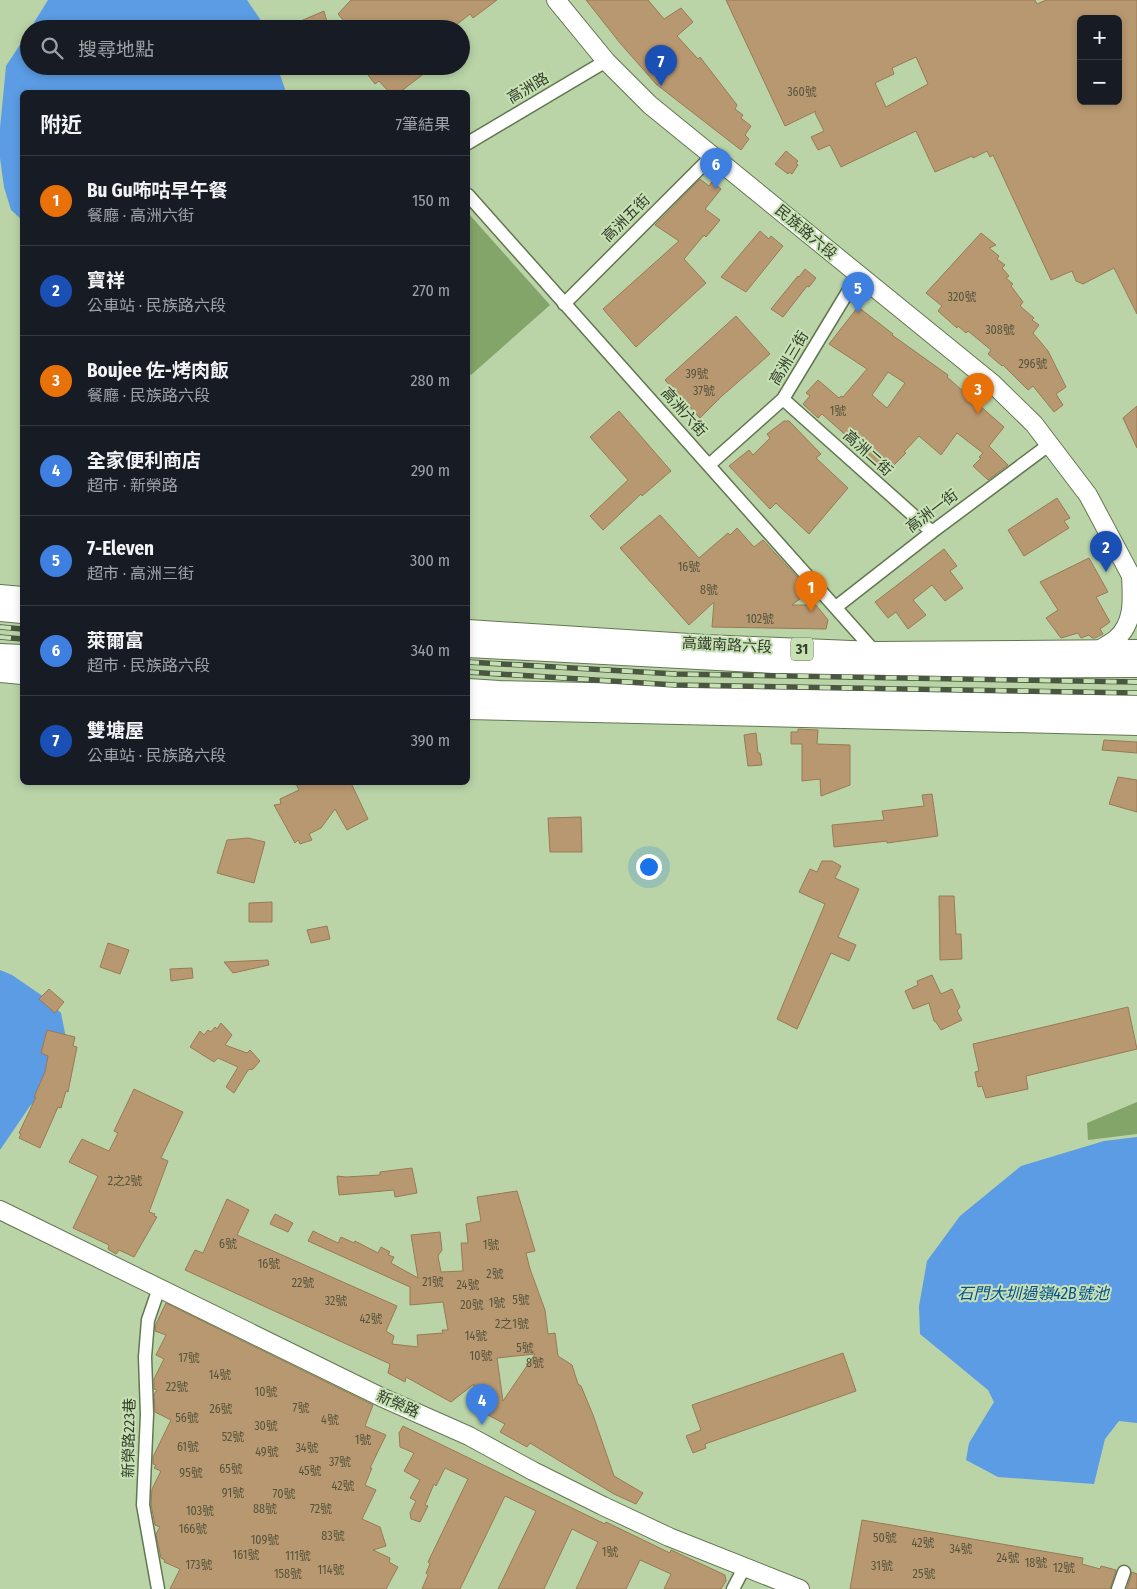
<!DOCTYPE html>
<html lang="zh-TW">
<meta charset="utf-8">
<style>
:root{--surface:#171b24;--page:#20242c;--text:#f1f3f6;--muted:#9ea1a6;--line:#363941;--accent:#bd9cd0}
body{margin:0;font-family:"Fira Sans Condensed","Noto Sans TC",sans-serif;background:var(--page);color:var(--text)}
.controls{position:absolute;right:15px;top:15px;display:grid;overflow:hidden;border-radius:8px;box-shadow:0 2px 8px #0003}
.controls button{width:45px;height:45px;display:grid;place-items:center;padding:0;border:0;border-bottom:1px solid var(--line);background:var(--surface);color:var(--text);font:25px sans-serif}
.you{position:absolute;left:648px;top:866px;width:18px;height:18px;margin:-12px;border:4px solid #fff;border-radius:50%;background:#1a73e8;box-shadow:0 0 0 8px #1a73e833}
.badge{display:grid;place-items:center;width:32px;height:32px;border-radius:50%;background:var(--accent);color:#fff;font-size:16px;font-weight:700}
.pin{position:absolute;translate:-50% -41px;filter:drop-shadow(0 1px 2px #0008)}
.pin::after{content:'';position:absolute;top:26px;width:18px;height:15px;background:inherit;clip-path:polygon(0 0,100% 0,50% 100%)}
.list{margin:0;padding:0;list-style:none}
h2{display:flex;justify-content:space-between;align-items:center;height:65px;margin:0;padding:0 20px;font-size:21px}
h2 small{font-size:16px;font-weight:400;color:var(--muted)}
.list li{display:grid;grid-template-columns:32px 1fr auto;gap:15px;align-items:center;box-sizing:border-box;height:90px;padding:0 20px;border-top:1px solid var(--line)}
.list b{display:block;font-size:19px;white-space:nowrap}
.list p{margin:0;font-size:16px;white-space:nowrap;color:var(--muted)}
.list em{font-size:16px;font-style:normal;color:var(--muted)}
.icon{flex:none;width:28px;height:28px;fill:none;stroke:currentColor;stroke-width:2;stroke-linecap:round;stroke-linejoin:round}
.map{position:relative;flex:none;width:1137px;height:1589px;overflow:hidden}
.search{position:absolute;background:var(--surface);box-shadow:0 2px 8px #0003;left:20px;top:20px;width:450px;height:55px;display:flex;align-items:center;gap:12px;box-sizing:border-box;padding:0 18px;border-radius:28px;color:var(--muted);font-size:19px}
.panel{position:absolute;background:var(--surface);box-shadow:0 2px 8px #0003;left:20px;top:90px;width:450px;height:695px;border-radius:8px}
.map>svg:first-child{display:block}
.green{fill:#83a569}
.water{fill:#5b9ce4}
.building{fill:#b89870;stroke:#987a53;fill-rule:evenodd}
.lines{fill:none;stroke-linecap:round;stroke-linejoin:round}
.street-casing{stroke:#61784f;stroke-width:15}
.secondary-casing{stroke:#61784f;stroke-width:20}
.primary-casing{stroke:#61784f;stroke-width:22}
.street{stroke:#fff;stroke-width:12}
.secondary{stroke:#fff;stroke-width:18}
.primary{stroke:#fff;stroke-width:20}
.rail-casing{stroke:#495640;stroke-width:5.5}
.rail{stroke:#c7e1b4;stroke-width:4;stroke-dasharray:11;stroke-linecap:butt}
.labels{text-anchor:middle;stroke-width:4;stroke-linejoin:round;paint-order:stroke}
.number-label{font-size:12px;fill:#54543c}
.shield{fill:#c7e1b4;stroke:#5f6e54;stroke-width:1}
.shield-label{font-size:14px;font-weight:bold;fill:#333d2b}
.street-label{font-size:15px;fill:#333d2b;stroke:#c7e1b4}
.water-label{font-size:16px;font-style:italic;fill:#064f90;stroke:#c7e1b4}
</style>
<div class="map">
<svg width="1137" height="1589" viewBox="0 0 1137 1589">
<rect width="100%" height="100%" fill="#bad4a8"/>
<path class="green" d="M468,213L550,305L471,375L468,371Z
M1137,1102V1134L1088,1140L1087,1123Z"/>
<path class="water" d="M48,0H247L262,22L265,29H30Z
M29,31V66H277L286,92H22V220L11,210L4,187L0,158V128L6,66Z
M0,970L12,975L44,997L61,1013L66,1038L51,1086L30,1106L0,1150Z
M1137,1137V1423L1119,1421L1105,1439L1094,1484L998,1477L966,1460L969,1443L994,1402L988,1390L920,1334L919,1306L927,1261L960,1216L1021,1166L1104,1141Z"/>
<path class="building" d="M351,0H497L473,18L470,14L451,29H351L338,14Z
M586,0H648L664,19L681,8L693,22L677,36L698,59L700,57L737,105L735,109L743,115L741,118L751,126L745,135L749,139L741,150L656,84L620,43Z
M726,0H1035L1037,4L1046,0H1137V314L1114,268L1083,284L1076,281L1072,271L1051,280L993,155L990,157L987,151L973,158L972,156L935,172L916,131L841,167L830,145L818,150L811,137L824,131L815,113L816,111L785,126ZM1081,19H1118V101H1081ZM916,57L928,84L886,107L875,83L894,74L892,68Z
M324,11L329,29H282Z
M367,66H434L400,92H389L379,81L375,84L368,75L372,72Z
M786,151L798,161L796,163L798,165L792,174L789,172L788,174L775,164Z
M700,179L709,186L712,182L721,189L705,209L720,220L706,237L704,235L684,259L706,283L636,347L603,309L679,241L655,225Z
M760,231L769,239L771,236L783,246L746,292L721,277Z
M981,233L996,245L989,248L999,256L997,259L1005,265L1002,268L1009,276L1006,278L1013,284L1011,286L1023,302L1020,306L1034,318L1032,320L1039,325L1033,333L1048,351L1066,387L1056,394L1063,405L1054,412L1033,386L1028,390L1003,365L1002,366L988,354L991,350L968,331L966,333L958,326L957,328L938,311L942,306L926,293Z
M805,269L816,278L809,287L807,286L783,317L771,309L798,276L799,277Z
M858,307L893,334L892,335L948,375L947,377L1004,427L989,446L1008,465L988,480L973,466L981,458L979,457L983,453L957,433L941,455L919,436L904,452L906,453L887,472L822,414L818,418L803,404L810,396L806,393L818,380L839,398L841,396L843,397L867,369L829,344ZM888,372L905,383L887,408L872,395Z
M736,316L770,354L722,396L700,418L665,380Z
M1137,406V448L1123,418Z
M619,411L671,471L642,496L641,494L603,530L590,516L628,480L590,437Z
M784,421H789L821,454L816,458L848,488L809,534L776,503L770,509L729,466L749,450L753,455L770,438L767,434Z
M1057,498L1070,518L1064,521L1069,528L1024,556L1008,530Z
M660,515L699,558L728,533L730,535L737,528L754,547L763,540L810,591L792,605H816L828,620L826,629L712,627L714,602L689,625L620,548Z
M944,549L957,566L950,571L963,588L945,601L932,585L913,600L926,615L908,629L896,612L888,618L875,602Z
M1089,558L1108,592L1096,597L1110,622L1100,629L1103,634L1095,638H1092L1089,635L1081,638L1078,633L1061,638L1046,618L1058,610L1040,582Z
M798,729L818,730L817,744L850,745V785L821,796L820,779L802,781V744H791V732H798Z
M756,733L758,753H760L762,765L748,766L744,735Z
M1104,740L1137,742V753L1102,750Z
M1118,777L1137,780V812L1109,804Z
M295,782L351,783L368,819L347,830L335,809L321,828L309,834L312,840L300,844L298,840L295,843L274,805L281,804L280,799L299,790Z
M932,794L938,836L887,843V841L834,847L832,825L884,820L882,811L924,806L922,795Z
M581,817L582,852H550L548,818Z
M248,838L265,842L254,883L217,873L227,840Z
M822,861H832L841,866L835,878L859,889L838,937L856,945L849,961L831,953L797,1029L777,1019L825,904L799,892L810,869L817,872Z
M939,896H954L956,934H961L962,959L940,960Z
M272,902V922H249V903Z
M327,926L330,939L311,943L307,930Z
M108,943L129,950L120,974L100,967Z
M268,960L269,965L233,973L224,962Z
M192,968L193,978L171,981L170,969Z
M932,975L941,994L952,989L960,1007L957,1011L962,1020L941,1030L936,1022L934,1021L929,1003L913,1009L905,991L918,985L917,981Z
M49,989L64,1002L55,1013L39,999Z
M1128,1007L1137,1049L1026,1076L1028,1089L986,1098L982,1086L978,1087L975,1072L979,1071L973,1044Z
M221,1023L232,1035L225,1045L247,1053L250,1050L260,1061L253,1069L248,1070L234,1093L226,1087L238,1067L218,1058L214,1062L190,1047L200,1031L204,1035L208,1030L211,1032L215,1027L217,1029Z
M47,1030L75,1037L73,1046L77,1047L68,1092L66,1091L61,1108L58,1107L40,1148L19,1138L21,1134L19,1133L36,1097H34L45,1072L48,1056L41,1053Z
M134,1089L183,1112L161,1158L168,1161L149,1212L155,1214L154,1216L157,1217L134,1257L119,1250L116,1254L108,1249L109,1245L73,1228L98,1176L69,1162L82,1139L109,1151L118,1133L114,1131Z
M412,1168L417,1193L395,1197L394,1190L339,1195L337,1176L346,1177L380,1175V1172Z
M517,1191L535,1251L526,1253L530,1269L545,1310L548,1334L555,1333L558,1356L572,1365L578,1384L581,1386L593,1415L614,1476L643,1493L636,1504L614,1494L530,1443L527,1447L500,1432L505,1424L473,1407L474,1384L451,1402L406,1377L405,1382L388,1373L390,1364L185,1270L195,1250L203,1253L227,1199L249,1210L237,1235L397,1306L386,1331L394,1336L392,1344L418,1347L417,1335L443,1333L442,1330H448L443,1302L410,1305V1287L308,1241L313,1231L338,1243L341,1237L354,1243L355,1241L378,1253L381,1247L390,1252L388,1255L394,1257L391,1263L418,1278L411,1235L440,1232L442,1250L438,1256L441,1272L463,1271L461,1243H468L466,1224L481,1221L477,1197ZM535,1354L503,1401L497,1358Z
M275,1214L293,1223L288,1232L270,1224Z
M166,1303L373,1405L365,1426L386,1435L370,1468H372L365,1485L376,1490L362,1519L380,1527L386,1546L373,1550L390,1558L389,1562L398,1567L386,1589H170L180,1569L164,1562L165,1560L161,1558L156,1534L160,1527L155,1525L151,1504L152,1489L161,1471L154,1468L156,1465L153,1464V1457L171,1420L155,1412L154,1394L157,1390L154,1389V1379L164,1359L156,1355L166,1335L155,1331L156,1324Z
M843,1353L856,1391L705,1444L706,1448L693,1453L686,1436L701,1430L692,1405Z
M403,1426L605,1524L606,1522L670,1553L671,1550L725,1575L726,1581L721,1589H664L671,1574L640,1560L626,1589H576L598,1542L572,1529L544,1589H498L536,1511L505,1496L460,1589H422L428,1575L426,1573L430,1564L428,1562L468,1479L445,1468L436,1486L434,1484L425,1505L428,1506L420,1522L411,1519L410,1513L416,1501L410,1498L420,1480L404,1471L414,1453L400,1447L399,1433Z
M862,1520L1083,1558L1082,1564L1100,1569L1101,1566L1116,1570L1110,1589H850Z
M1132,1572L1137,1574V1589H1127Z"/>
<g class="lines">
<defs>
<path id="street" d="M468,143L606,61
M468,195L875,652
M564,304L712,156
M783,399L932,532
M709,465L783,399L858,275
M836,607L932,532L1050,444
M158,1589L143,1505L147,1414L145,1357L148,1320L159,1288
M733,1589L744,1568
M1118,1589L1124,1572"/>
<path id="secondary" d="M556,0L606,61L650,105L992,383L1034,424L1088,495L1137,587
M1099,650C1105,646 1111,643 1116,639C1135,622 1132,598 1131,575
M0,1210L381,1397L469,1436L533,1471L603,1506L669,1537L800,1589"/>
<path id="primary" d="M0,595L22,597
M0,611L22,613
M468,630L705,645L875,652L1137,650
M468,647L868,668L1137,667
M0,654L22,655
M0,672L22,674
M468,689L499,691L1137,705
M468,709L1137,725"/>
</defs>
<use href="#street" class="street-casing"/>
<use href="#secondary" class="secondary-casing"/>
<use href="#primary" class="primary-casing"/>
<use href="#street" class="street"/>
<use href="#secondary" class="secondary"/>
<use href="#primary" class="primary"/>
<defs>
<path id="rail" d="M0,627L22,629
M0,637L22,639
M468,662L676,674L1137,682
M468,672L675,685L1137,693"/>
</defs>
<use href="#rail" class="rail-casing"/>
<use href="#rail" class="rail"/>
</g>
<g class="labels">
<g class="number-label">
<text x="802" y="96">360號</text>
<text x="962" y="301">320號</text>
<text x="1000" y="334">308號</text>
<text x="1033" y="368">296號</text>
<text x="697" y="378">39號</text>
<text x="704" y="395">37號</text>
<text x="838" y="415">1號</text>
<text x="689" y="571">16號</text>
<text x="709" y="594">8號</text>
<text x="760" y="623">102號</text>
<text x="125" y="1185">2之2號</text>
<text x="228" y="1248">6號</text>
<text x="491" y="1249">1號</text>
<text x="269" y="1268">16號</text>
<text x="495" y="1278">2號</text>
<text x="433" y="1286">21號</text>
<text x="303" y="1287">22號</text>
<text x="468" y="1289">24號</text>
<text x="521" y="1304">5號</text>
<text x="336" y="1305">32號</text>
<text x="497" y="1307">1號</text>
<text x="472" y="1309">20號</text>
<text x="371" y="1323">42號</text>
<text x="512" y="1328">2之1號</text>
<text x="476" y="1340">14號</text>
<text x="525" y="1352">5號</text>
<text x="481" y="1360">10號</text>
<text x="189" y="1362">17號</text>
<text x="535" y="1367">8號</text>
<text x="220" y="1379">14號</text>
<text x="177" y="1391">22號</text>
<text x="266" y="1396">10號</text>
<text x="301" y="1412">7號</text>
<text x="221" y="1413">26號</text>
<text x="187" y="1422">56號</text>
<text x="330" y="1424">4號</text>
<text x="266" y="1430">30號</text>
<text x="233" y="1441">52號</text>
<text x="363" y="1444">1號</text>
<text x="188" y="1451">61號</text>
<text x="307" y="1452">34號</text>
<text x="267" y="1456">49號</text>
<text x="340" y="1466">37號</text>
<text x="231" y="1473">65號</text>
<text x="310" y="1475">45號</text>
<text x="191" y="1477">95號</text>
<text x="343" y="1490">42號</text>
<text x="233" y="1497">91號</text>
<text x="284" y="1498">70號</text>
<text x="265" y="1513">88號</text>
<text x="321" y="1513">72號</text>
<text x="200" y="1515">103號</text>
<text x="193" y="1533">166號</text>
<text x="333" y="1540">83號</text>
<text x="885" y="1542">50號</text>
<text x="265" y="1544">109號</text>
<text x="923" y="1547">42號</text>
<text x="961" y="1553">34號</text>
<text x="610" y="1556">1號</text>
<text x="246" y="1559">161號</text>
<text x="298" y="1560">111號</text>
<text x="1008" y="1562">24號</text>
<text x="1036" y="1567">18號</text>
<text x="199" y="1569">173號</text>
<text x="882" y="1570">31號</text>
<text x="1064" y="1572">12號</text>
<text x="331" y="1574">114號</text>
<text x="288" y="1578">158號</text>
<text x="924" y="1578">25號</text>
</g>
<rect class="shield" x="791" y="637.5" width="22" height="23" rx="4"/>
<g class="shield-label">
<text x="802" y="654">31</text>
</g>
<g class="street-label">
<text transform="translate(528 88) rotate(-31)" y="5">高洲路</text>
<text transform="translate(626 218) rotate(-45)" y="5">高洲五街</text>
<text transform="translate(806 232) rotate(40)" y="5">民族路六段</text>
<text transform="translate(789 358) rotate(-59)" y="5">高洲三街</text>
<text transform="translate(684 412) rotate(48)" y="5">高洲六街</text>
<text transform="translate(868 453) rotate(42)" y="5">高洲二街</text>
<text transform="translate(932 511) rotate(-37)" y="5">高洲一街</text>
<text transform="translate(727 645) rotate(3)" y="5">高鐵南路六段</text>
<text transform="translate(398 1404) rotate(24)" y="5">新榮路</text>
<text transform="translate(129 1438) rotate(-89)" y="5">新榮路223巷</text>
</g>
<g class="water-label">
<text x="1033" y="1299">石門大圳過嶺42B號池</text>
</g>
</g>
</svg>
<div class="controls">
<button>+</button>
<button>−</button>
</div>
<div class="you"></div>
<div class="pin badge" style="left:811px;top:612px;background:#e8710a">1</div>
<div class="pin badge" style="left:1106px;top:572px;background:#1a4fb4">2</div>
<div class="pin badge" style="left:978px;top:414px;background:#e8710a">3</div>
<div class="pin badge" style="left:482px;top:1425px;background:#3f7fe0">4</div>
<div class="pin badge" style="left:858px;top:313px;background:#3f7fe0">5</div>
<div class="pin badge" style="left:716px;top:189px;background:#3f7fe0">6</div>
<div class="pin badge" style="left:661px;top:86px;background:#1a4fb4">7</div>
<div class="search"><svg class="icon" aria-label="search" viewBox="0 0 24 24"><circle cx="10" cy="10" r="6"/><path d="M15 15l6 6"/></svg>搜尋地點</div>
<section class="panel">
<h2>附近<small>7筆結果</small></h2>
<ul class="list">
<li><span class="badge" style="background:#e8710a">1</span><div><b>Bu Gu咘咕早午餐</b><p>餐廳 · 高洲六街</p></div><em>150 m</em></li>
<li><span class="badge" style="background:#1a4fb4">2</span><div><b>寶祥</b><p>公車站 · 民族路六段</p></div><em>270 m</em></li>
<li><span class="badge" style="background:#e8710a">3</span><div><b>Boujee 佐-烤肉飯</b><p>餐廳 · 民族路六段</p></div><em>280 m</em></li>
<li><span class="badge" style="background:#3f7fe0">4</span><div><b>全家便利商店</b><p>超市 · 新榮路</p></div><em>290 m</em></li>
<li><span class="badge" style="background:#3f7fe0">5</span><div><b>7-Eleven</b><p>超市 · 高洲三街</p></div><em>300 m</em></li>
<li><span class="badge" style="background:#3f7fe0">6</span><div><b>萊爾富</b><p>超市 · 民族路六段</p></div><em>340 m</em></li>
<li><span class="badge" style="background:#1a4fb4">7</span><div><b>雙塘屋</b><p>公車站 · 民族路六段</p></div><em>390 m</em></li>
</ul>
</section>
</div>
